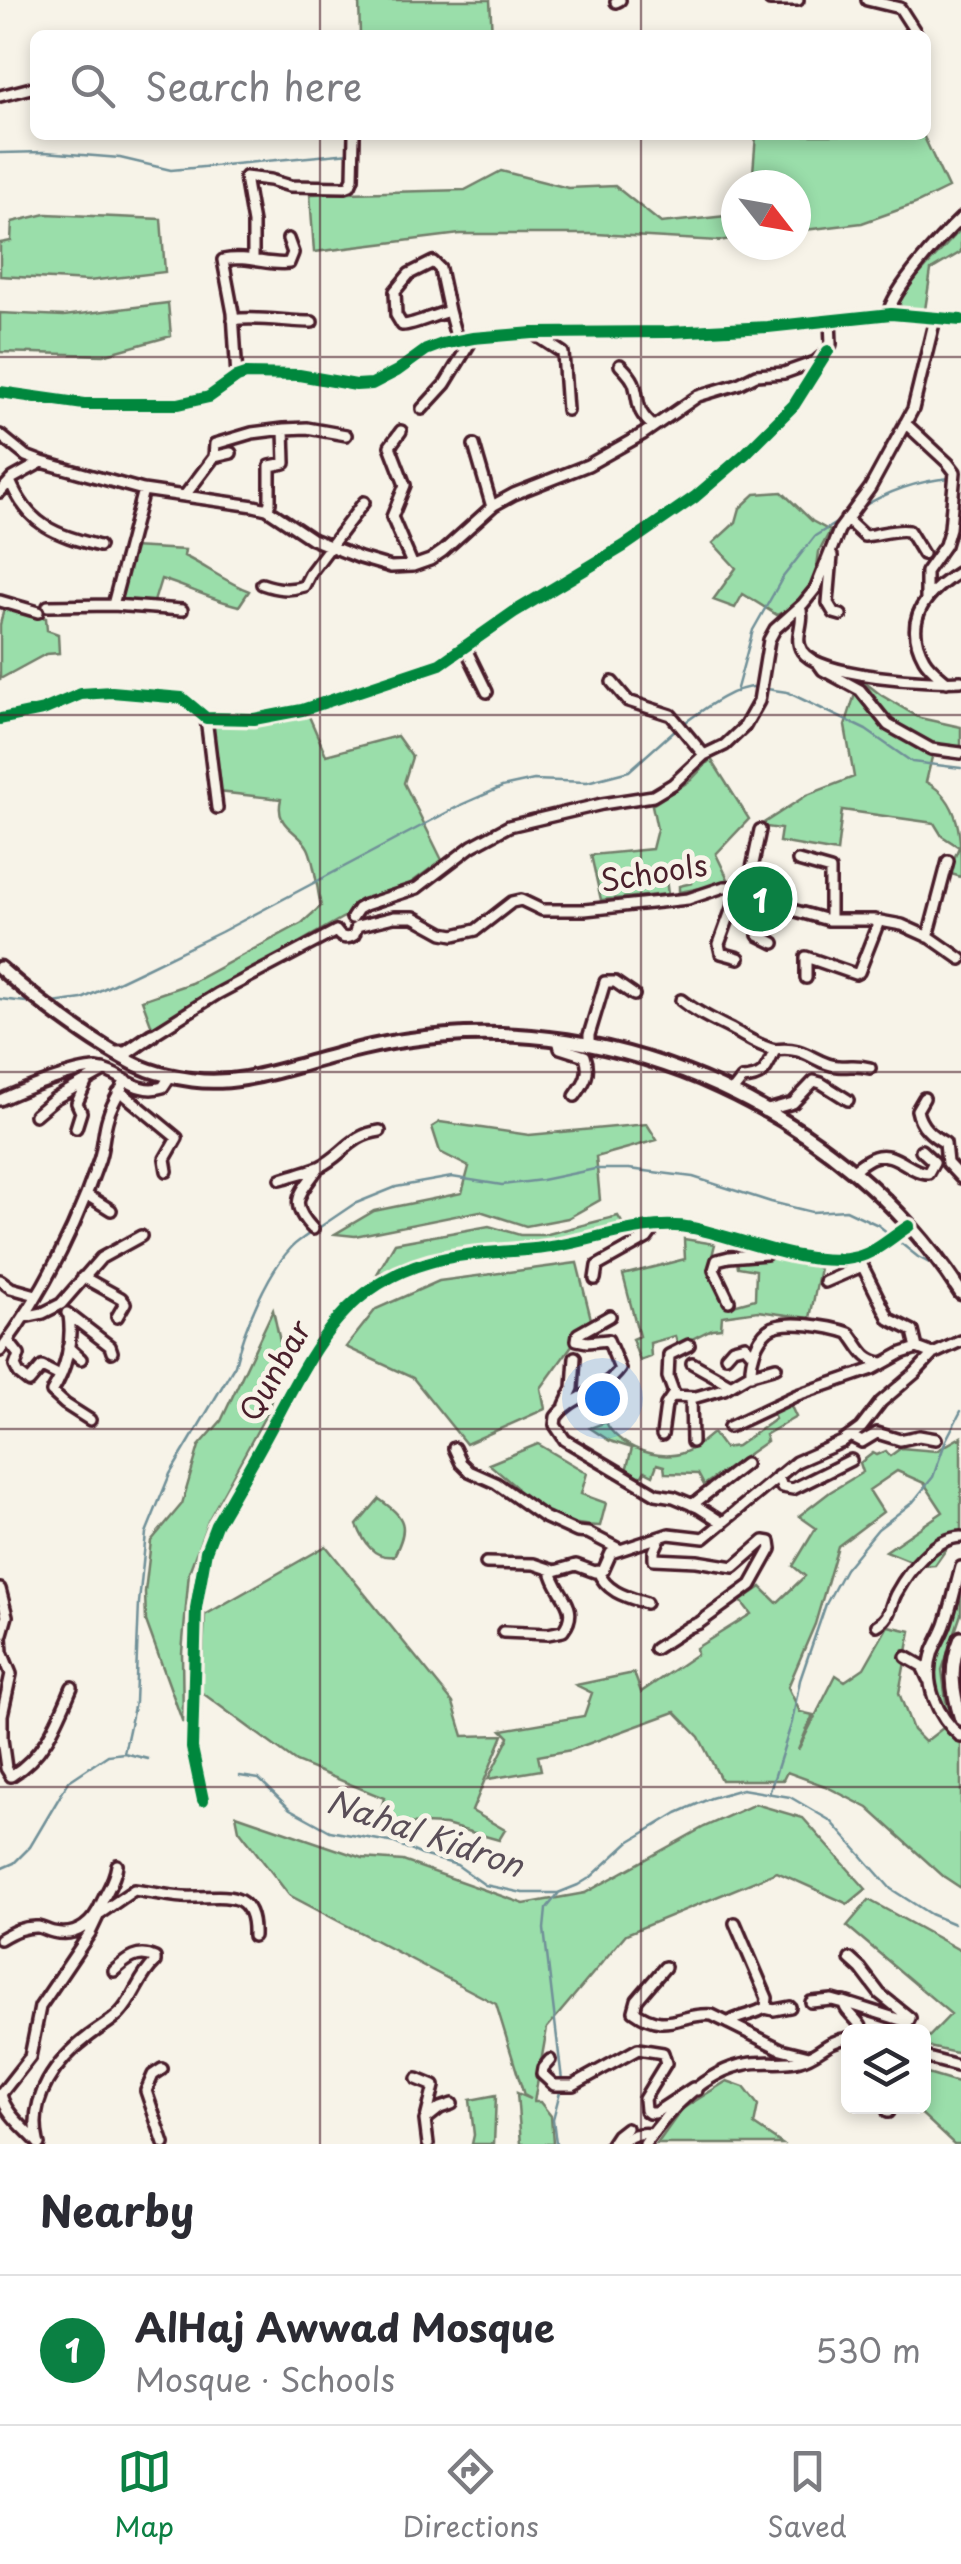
<!DOCTYPE html>
<meta charset="utf-8">
<style>
:root{--surface:#fff;--page:#f7f7f7;--text:#2b2b33;--muted:#7c7c81;--line:#e1e1e2;--accent:#0b8043}
body{margin:0;font-family:"Playpen Sans",sans-serif;background:var(--page);color:var(--text)}
.controls{position:absolute;right:30px;bottom:30px;display:grid;overflow:hidden;border-radius:15px;box-shadow:0 5px 15px #0003}
.controls button{width:90px;height:90px;display:grid;place-items:center;padding:0;border:0;border-bottom:2px solid var(--line);background:var(--surface);color:var(--text);font:50px sans-serif}
.compass{position:absolute;left:721px;top:170px;width:90px;height:90px;border-radius:50%;background:var(--surface);box-shadow:0 5px 15px #0003;rotate:121deg}
.you{position:absolute;left:602px;top:1398px;width:35px;height:35px;margin:-25px;border:8px solid #fff;border-radius:50%;background:#1a73e8;box-shadow:0 0 0 15px #1a73e833}
.badge{display:grid;place-items:center;width:65px;height:65px;border-radius:50%;background:var(--accent);color:#fff;font-size:32px;font-weight:700}
.pin{position:absolute;translate:-50% -50%;border:5px solid #fff;box-shadow:0 2px 10px #0006}
.list{margin:0;padding:0;list-style:none}
h2{display:flex;justify-content:space-between;align-items:center;height:130px;margin:0;padding:0 40px;font-size:42px}
h2 small{font-size:32px;font-weight:400;color:var(--muted)}
.list li{display:grid;grid-template-columns:65px 1fr auto;gap:30px;align-items:center;box-sizing:border-box;height:150px;padding:0 40px;border-top:2px solid var(--line)}
.list b{display:block;font-size:38px;white-space:nowrap}
.list p{margin:0;font-size:32px;white-space:nowrap;color:var(--muted)}
.list em{font-size:32px;font-style:normal;color:var(--muted)}
.icon{flex:none;width:55px;height:55px;fill:none;stroke:currentColor;stroke-width:2;stroke-linecap:round;stroke-linejoin:round}
.map{position:relative;flex:none;width:961px;height:2144px;overflow:hidden}
.search{position:absolute;background:var(--surface);box-shadow:0 5px 15px #0003;left:30px;right:30px;top:30px;height:110px;display:flex;align-items:center;gap:25px;box-sizing:border-box;padding:0 35px;border-radius:15px;color:var(--muted);font-size:38px}
.sheet{height:280px;background:var(--surface)}
nav{display:flex;justify-content:space-around;align-items:center;box-sizing:border-box;height:140px;border-top:2px solid var(--line);background:var(--surface);font-size:28px;color:var(--muted)}
nav a{display:grid;justify-items:center;gap:5px}
nav .on{color:var(--accent)}
.map>svg:first-child{display:block}
.green{fill:#9adeaa;stroke:#727e6a;stroke-width:2.5}
.lines{fill:none;stroke-linecap:round;stroke-linejoin:round}
.stream{stroke:#709098;stroke-width:2.5}
.minor-casing{stroke:#4a1f2b;stroke-width:16}
.major-casing{stroke:#4a1f2b;stroke-width:19}
.minor{stroke:#f7f3e8;stroke-width:9}
.major{stroke:#f7f3e8;stroke-width:11}
.cycleway-casing{stroke:#f7f3e8;stroke-width:19}
.cycleway{stroke:#00873e;stroke-width:12}
.grid{fill:none;stroke:#4a1f2b;stroke-width:2.5;stroke-opacity:0.55}
.labels{text-anchor:middle;stroke-width:10;stroke-linejoin:round;paint-order:stroke}
.street-label{font-size:30px;fill:#4a1f2b;stroke:#f7f3e8}
.water-label{font-size:32px;font-style:italic;fill:#5a4e58;stroke:#f7f3e8}
</style>
<div class="map">
<svg width="961" height="2144" viewBox="0 0 961 2144">
<rect width="100%" height="100%" fill="#f7f3e8"/>
<filter id="ink" filterUnits="userSpaceOnUse"><feTurbulence type="fractalNoise" baseFrequency=".01" numOctaves="2"/><feDisplacementMap in="SourceGraphic" scale="20" xChannelSelector="R" yChannelSelector="G"/><feConvolveMatrix kernelMatrix="1 2 1 2 8 2 1 2 1" color-interpolation-filters="sRGB"/></filter>
<g filter="url(#ink)">
<path class="green" d="M359,0H490L492,35H360Z
M756,135H923L948,188L915,204L862,223L796,231V185H752Z
M501,171L568,188L615,186L661,223L736,215V238L719,241L596,234H460L314,252L310,194L465,190Z
M46,214L161,219L165,272L89,281L0,276V243L11,241L12,222Z
M961,229V252L931,270L925,310L901,307L899,302L907,288Z
M168,303L171,336L103,355L0,352V313L64,316Z
M782,492L812,521L830,531L819,552L815,581L800,602L777,615L743,594L735,608L713,600L736,568L713,543L736,522L740,508L755,494Z
M131,547L185,550L184,556C207,567 226,582 249,591L239,606C212,600 188,587 161,579L153,605L120,601Z
M4,607L46,618L47,630L58,634L59,653L46,654L0,679V625Z
M863,681L881,695L920,718L961,727V750C950,749 937,750 928,745C899,732 881,706 863,681Z
M855,694L883,728L933,753L926,782C961,800 961,837 961,877L948,873L959,847L942,836L934,823L842,810L837,852L779,842L781,829L759,826L807,795L854,777L845,726Z
M308,714L326,755L397,736L412,757L404,783L442,860L404,888L342,918L152,1027L142,1000L191,983L302,923L321,906C317,890 315,862 308,848C299,830 274,828 281,799L219,792L209,725L258,724Z
M711,759L749,819L716,854L728,879L707,887L679,892V886L692,883L686,864L665,872L668,894L601,900L591,855L652,849L657,829L652,805L691,780Z
M440,1122L529,1135L647,1124L657,1140L596,1157L600,1200L568,1218L526,1226L480,1211L355,1236L335,1234L374,1211L462,1193L469,1167L440,1152L432,1127Z
M618,1216L623,1224L575,1238L431,1255L377,1274L395,1243L489,1226L520,1235H544Z
M684,1239L715,1244L708,1272L726,1307L755,1299L756,1270L738,1267L737,1261L777,1257L820,1268L810,1318L758,1311L722,1316L721,1328L712,1329L678,1346L675,1336L650,1343L651,1357L640,1361L632,1339L639,1336L623,1275L685,1259Z
M577,1263L591,1319L541,1388L545,1409L466,1444L413,1378L346,1347L376,1309L439,1281Z
M273,1310L283,1355L268,1411L208,1521L189,1572L182,1653L183,1723L146,1621L145,1592L151,1541L182,1504L199,1446L221,1421Z
M790,1404L796,1417L765,1435L767,1441L704,1485L698,1474L665,1473L664,1466L657,1464L653,1475L645,1471L640,1479L626,1471L632,1448L610,1441L590,1428L606,1422C616,1446 660,1463 685,1452C695,1449 705,1439 713,1433L724,1448L737,1446L775,1419L771,1409Z
M961,1437V1532L959,1531L935,1565L923,1566L886,1551L943,1512L924,1483L897,1471L869,1490L883,1512L838,1546L815,1624L788,1687L800,1712L813,1715L798,1750L836,1675L845,1681L864,1668L888,1626L911,1631L899,1693L913,1730L925,1742L943,1728L932,1708L935,1658L961,1583V1614L942,1670L946,1701L961,1732V1888L943,1876L868,1808L825,1786L787,1772L783,1780H721L699,1737L675,1712L571,1750L538,1756L541,1770L488,1779L509,1737L502,1730L584,1716L592,1693L576,1685L634,1673L641,1692L697,1654L696,1648L751,1614L741,1601L761,1587L777,1603L805,1576L793,1566L816,1528L799,1516L830,1492L863,1472L860,1463L873,1453L877,1455L886,1451L890,1456L901,1448L936,1451Z
M538,1444L587,1473L581,1494L606,1503L600,1526C560,1525 547,1518 516,1493V1487L489,1464Z
M379,1499C406,1518 409,1526 394,1556C373,1559 364,1542 357,1525Z
M326,1546L453,1703L463,1736L503,1735L472,1811L505,1830L499,1840L446,1825L398,1823L380,1813L384,1798L296,1762L201,1692L205,1615Z
M755,1804L803,1818L866,1889L848,1904L777,1872L626,1934L547,2028L534,2102H540L551,2116L553,2144H521L517,2093L531,2099L524,2095L496,2004L289,1895L239,1830L236,1815L362,1858L403,1861L524,1904L585,1893L704,1827Z
M869,1900L961,1951V2054L924,2046V2042L951,2014L847,1926Z
M924,2073L961,2084V2144H954L914,2107L924,2106Z
M727,2081L744,2087L758,2105L754,2125L782,2144H657L682,2109Z
M496,2095L494,2144H472L474,2135L470,2100Z"/>
<g class="lines">
<path class="stream" d="M0,153L45,152L120,158L171,170L350,153
M859,509C886,492 918,481 950,478
M767,689L787,692L866,730L912,762L961,768
M736,692L753,630L783,577L815,536L844,518
M683,724C701,711 736,684 759,687
M0,999L35,1003
M53,1003L82,999L147,968L221,932L461,805L502,787L534,780L587,782L629,771L676,729
M317,1229L354,1204L396,1187L452,1177L502,1185L542,1180L595,1169H629L693,1177L771,1202L812,1212L846,1210L878,1225L918,1257L933,1265
M124,1753L135,1702L139,1603L146,1533L170,1474L235,1365C243,1331 267,1273 291,1248C296,1242 304,1238 310,1233
M240,1776L259,1779L290,1809L330,1831L395,1843L422,1855L457,1865L485,1885L523,1893H558L578,1885L591,1877L629,1842L677,1813L711,1798L742,1789L790,1797L831,1821L891,1889L930,1914L954,1924
M769,1794L792,1722L800,1680L826,1604L845,1569L878,1529L913,1502L933,1477L946,1440L961,1411
M0,1869L14,1863L30,1847L69,1781L108,1755L124,1753L148,1759
M558,1894L546,1909L544,1929L562,2080
M556,2144L553,2119L561,2088"/>
<defs>
<path id="minor" d="M770,0H798
M867,0L900,8L916,33L908,35
M616,2L620,0
M0,96L35,87
M253,258V223L245,177L270,180L290,186L345,187L350,185L353,178L354,135
M449,311L440,269L433,262L409,274L395,291L396,315L402,325C411,326 437,314 449,311L457,340
M888,314C893,289 942,236 961,218
M233,320C253,316 289,322 312,322
M534,334L563,353L567,410
M620,365C626,371 634,379 635,387C640,406 636,411 653,426
M237,377L233,313L223,260C248,255 268,266 289,263L293,253L288,239
M0,392L84,404H178L209,397L237,377L246,374L299,375L356,385L372,384L397,371L426,350L442,344L473,338L533,333L670,332L768,327L891,314L961,320
M422,409L445,384L473,338
M905,423L948,463L955,472L950,528L945,545L926,572V599
M401,431L390,446L405,485L392,517L413,566
M0,435L26,456L42,462L143,490L254,506L267,509L312,539L360,558L391,567L413,566L430,560L443,551L494,505L514,494L588,465L643,434L698,396L738,384L756,375L784,373L815,362L828,351L831,344L830,319
M474,445L492,507
M214,457L215,444L252,433L284,429L307,428L346,435
M10,481C29,526 54,534 99,546
M143,490L113,605L182,610
M0,492L13,478L42,462
M186,494L214,457L231,453
M267,509L270,503V466L285,463L284,429
M846,519L864,536C879,535 896,528 909,531L923,554
M832,556L828,603L834,613L841,615
M262,584C277,589 289,591 304,586L311,572L364,502
M0,601L38,612
M48,606L113,605
M800,607C806,621 793,638 802,651C819,677 931,683 961,681
M465,647L487,692
M818,663L823,670L860,690L888,725L931,749L961,753
M612,682L628,701L671,715L704,755
M947,682C939,675 929,668 924,659C901,618 929,590 961,571
M206,718L217,808
M0,719L43,710L81,694L112,692L182,698L206,718L254,719L302,710L440,664L514,612L624,546L695,497L745,454L794,405L828,351
M798,861L830,870V920
M747,893L760,830
M768,902L758,935L774,943
M352,918L358,909L365,905L417,888L472,846L509,826L602,804L653,796L673,784L704,755L725,745L745,726L759,701L769,640L775,629L803,604L816,588L839,530L870,488L913,409L935,319
M357,926L394,917H414L443,933L454,935L476,930L512,902L521,900L542,910H585L688,899L724,887H734L778,906L828,920H875L902,925L931,938L961,959
M336,931C340,938 347,940 354,935L357,926
M928,937L948,861
M739,958L721,953L719,944L739,889
M806,978V957L855,974L859,972L879,921
M681,1000C697,1013 713,1020 731,1029C746,1037 758,1046 775,1050
M152,1035L217,994L336,931
M558,1040L560,1048L585,1056C591,1073 585,1082 575,1096
M589,1044V1035L605,982H615L634,995
M118,1093L125,1095L177,1138L165,1159L167,1171
M731,1093L742,1079C765,1078 766,1069 775,1050C806,1045 816,1065 838,1066C852,1067 854,1064 870,1068
M924,1098L917,1110C920,1126 931,1135 945,1143L947,1163L961,1178
M0,1100C19,1091 77,1068 97,1069C121,1071 135,1096 163,1087L171,1075
M764,1111L793,1103L814,1081L821,1083L848,1100
M35,1115L54,1099L104,1071
M76,1128L81,1112L77,1103L86,1083
M852,1171C859,1166 866,1159 874,1157C894,1149 910,1173 928,1173L934,1162L921,1150
M281,1179C293,1175 307,1172 319,1167C343,1156 350,1135 380,1131
M87,1195L111,1210
M313,1229C287,1202 300,1194 319,1167
M858,1257L889,1319L913,1331L917,1348
M83,1277L121,1298L125,1303L117,1317
M595,1279L597,1266L647,1238L655,1227
M0,1280L11,1288L36,1295
M825,1282L862,1266
M729,1301L714,1270L717,1260L729,1257L766,1254L772,1249
M67,1313L110,1346L112,1352
M69,1315C73,1342 66,1370 52,1392L65,1404L90,1420
M610,1316L578,1334L577,1340L587,1342L608,1340L620,1369C603,1393 572,1395 556,1417L555,1425L565,1440L656,1494L674,1497L698,1507L723,1523
M24,1317L43,1313L61,1304L101,1258L141,1236
M8,1341L19,1355L15,1366L19,1374L29,1382L42,1367L60,1376
M68,1347L81,1359
M0,1351C42,1295 75,1229 98,1163C104,1148 103,1132 108,1117C111,1105 119,1093 125,1082
M726,1356L733,1348L745,1345L753,1354
M692,1363L731,1385
M751,1375C750,1360 756,1340 768,1330C783,1318 832,1327 849,1333C860,1346 863,1361 883,1363
M675,1396L668,1377L669,1355L689,1345
M691,1397L692,1442
M565,1405L573,1388L575,1357
M729,1427L797,1395L873,1369L902,1353L917,1348L933,1354
M662,1435L666,1405L672,1396L696,1397L724,1389L748,1375L776,1367
M850,1436L862,1442L877,1433L900,1440L919,1436L936,1439
M454,1448L461,1463L469,1471L496,1483L544,1517L577,1532L588,1533L619,1549
M778,1476L782,1487L793,1489L851,1460
M692,1505L745,1464
M486,1563L534,1564L555,1571L576,1565L595,1572L603,1571L611,1553L669,1534L704,1538L796,1462L842,1442L861,1428L881,1402L915,1373L933,1354L961,1341
M961,1567C956,1585 952,1604 946,1622C943,1632 937,1641 933,1651C922,1683 937,1716 961,1737
M598,1571C606,1592 627,1597 646,1603
M0,1589L7,1616L1,1637L2,1652L11,1674L2,1715V1739L6,1768L11,1776C45,1755 57,1722 72,1687
M877,1625C892,1617 889,1605 897,1592C909,1570 934,1538 961,1537
M503,1632L548,1634L563,1631C582,1606 555,1594 551,1570
M655,1649L689,1627L699,1623L751,1585L771,1549L770,1542L764,1541L734,1567L697,1561L654,1559V1551L659,1540
M906,1657L922,1666L928,1679
M203,1800L192,1748L196,1608L206,1551L216,1525C235,1492 254,1460 272,1426C312,1352 341,1286 430,1262C469,1251 511,1253 551,1247C597,1240 645,1219 693,1228C740,1238 810,1269 857,1257C875,1253 893,1236 909,1226
M0,1939C12,1932 23,1926 38,1927C43,1928 48,1931 53,1932C78,1938 94,1922 102,1902C108,1889 115,1880 117,1865
M850,1959L861,1969L880,1994L910,2018L908,2022L904,2021L844,2002C844,2012 860,2020 863,2031
M665,1967L637,2000L634,2011C667,2035 681,2012 712,2015L781,2049L809,2056
M811,2002L832,2000L843,2003
M765,2008L774,2010L790,2007
M728,2023C740,2014 754,2016 766,2007L767,1998L735,1923
M924,2057L961,2067
M550,2060L543,2068L542,2074L554,2085H573L638,2049L663,2053L666,2063L644,2099L645,2110L649,2113H655L693,2088L697,2090
M162,2069L153,2075L146,2091L164,2144
M417,2079L434,2086L426,2119
M888,2112L889,2106
M38,2141C28,2098 56,2061 89,2036C99,2028 111,2022 120,2013C135,1997 138,1978 155,1962V1958C138,1950 127,1959 114,1971
M39,2144C26,2129 5,2114 1,2094L30,2057L40,2007L90,1933L99,1914L134,1890C150,1892 166,1896 183,1897C219,1899 255,1884 253,1936
M428,2144L425,2120L440,2108L452,2104
M611,2144L617,2135L626,2128
M620,2144C630,2135 639,2132 652,2134
M645,2144C668,2111 705,2071 746,2064C764,2060 783,2065 800,2060C819,2055 826,2041 848,2038"/>
<path id="major" d="M0,968C35,999 106,1054 149,1070C163,1075 179,1078 193,1080C229,1085 264,1075 297,1066C334,1056 370,1045 407,1040C620,1008 845,1113 961,1293
M117,1053H126L152,1035
M961,1638C949,1667 952,1690 961,1719"/>
</defs>
<use href="#minor" class="minor-casing"/>
<use href="#major" class="major-casing"/>
<use href="#minor" class="minor"/>
<use href="#major" class="major"/>
<defs>
<path id="cycleway" d="M0,392L84,404H178L209,397L237,377L246,374L299,375L356,385L372,384L397,371L426,350L442,344L473,338L533,333L670,332L768,327L891,314L961,320
M0,719L43,710L81,694L112,692L182,698L206,718L254,719L302,710L440,664L514,612L624,546L695,497L745,454L794,405L828,351
M203,1800L192,1748L196,1608L206,1551L216,1525C235,1492 254,1460 272,1426C312,1352 341,1286 430,1262C469,1251 511,1253 551,1247C597,1240 645,1219 693,1228C740,1238 810,1269 857,1257C875,1253 893,1236 909,1226"/>
</defs>
<use href="#cycleway" class="cycleway-casing"/>
<use href="#cycleway" class="cycleway"/>
</g>
</g>
<path class="grid" d="M320,0V35M641,0V35M320,135V2144M641,135V2144M0,357H961M0,715H961M0,1072H961M0,1429H961M0,1787H961"/>
<g class="labels">
<g class="street-label">
<text transform="translate(654 874) rotate(-9)" y="10">Schools</text>
<text transform="translate(276 1371) rotate(-60)" y="10">Qunbar</text>
</g>
<g class="water-label">
<text transform="translate(425 1834) rotate(19)" y="11">Nahal Kidron</text>
</g>
</g>
</svg>
<div class="controls">
<button><svg class="icon" aria-label="layers" viewBox="0 0 24 24"><path d="M12 4l9 5-9 5-9-5zM3 14l9 5 9-5"/></svg></button>
</div>
<svg class="compass" viewBox="-18 -18 36 36"><path d="M0-13l5 13h-10z" fill="#e53935"/><path d="M0 13l5-13h-10z" fill="#7c7c81"/></svg>
<div class="you"></div>
<div class="pin badge" style="left:760px;top:899px">1</div>
<div class="search"><svg class="icon" aria-label="search" viewBox="0 0 24 24"><circle cx="10" cy="10" r="6"/><path d="M15 15l6 6"/></svg>Search here</div>
</div>
<section class="sheet">
<h2>Nearby<small></small></h2>
<ul class="list">
<li><span class="badge">1</span><div><b>AlHaj Awwad Mosque</b><p>Mosque · Schools</p></div><em>530 m</em></li>
</ul>
</section>
<nav>
<a class="on"><svg class="icon" aria-label="map" viewBox="0 0 24 24"><path d="M3 6l6-2 6 2 6-2v14l-6 2-6-2-6 2zM9 4v14M15 6v14"/></svg>Map</a>
<a><svg class="icon" aria-label="directions" viewBox="0 0 24 24"><path d="M12 3l9 9-9 9-9-9zM9 14v-3h6M13 9l2 2-2 2"/></svg>Directions</a>
<a><svg class="icon" aria-label="saved" viewBox="0 0 24 24"><path d="M7 4h10v16l-5-4-5 4z"/></svg>Saved</a>
</nav>
